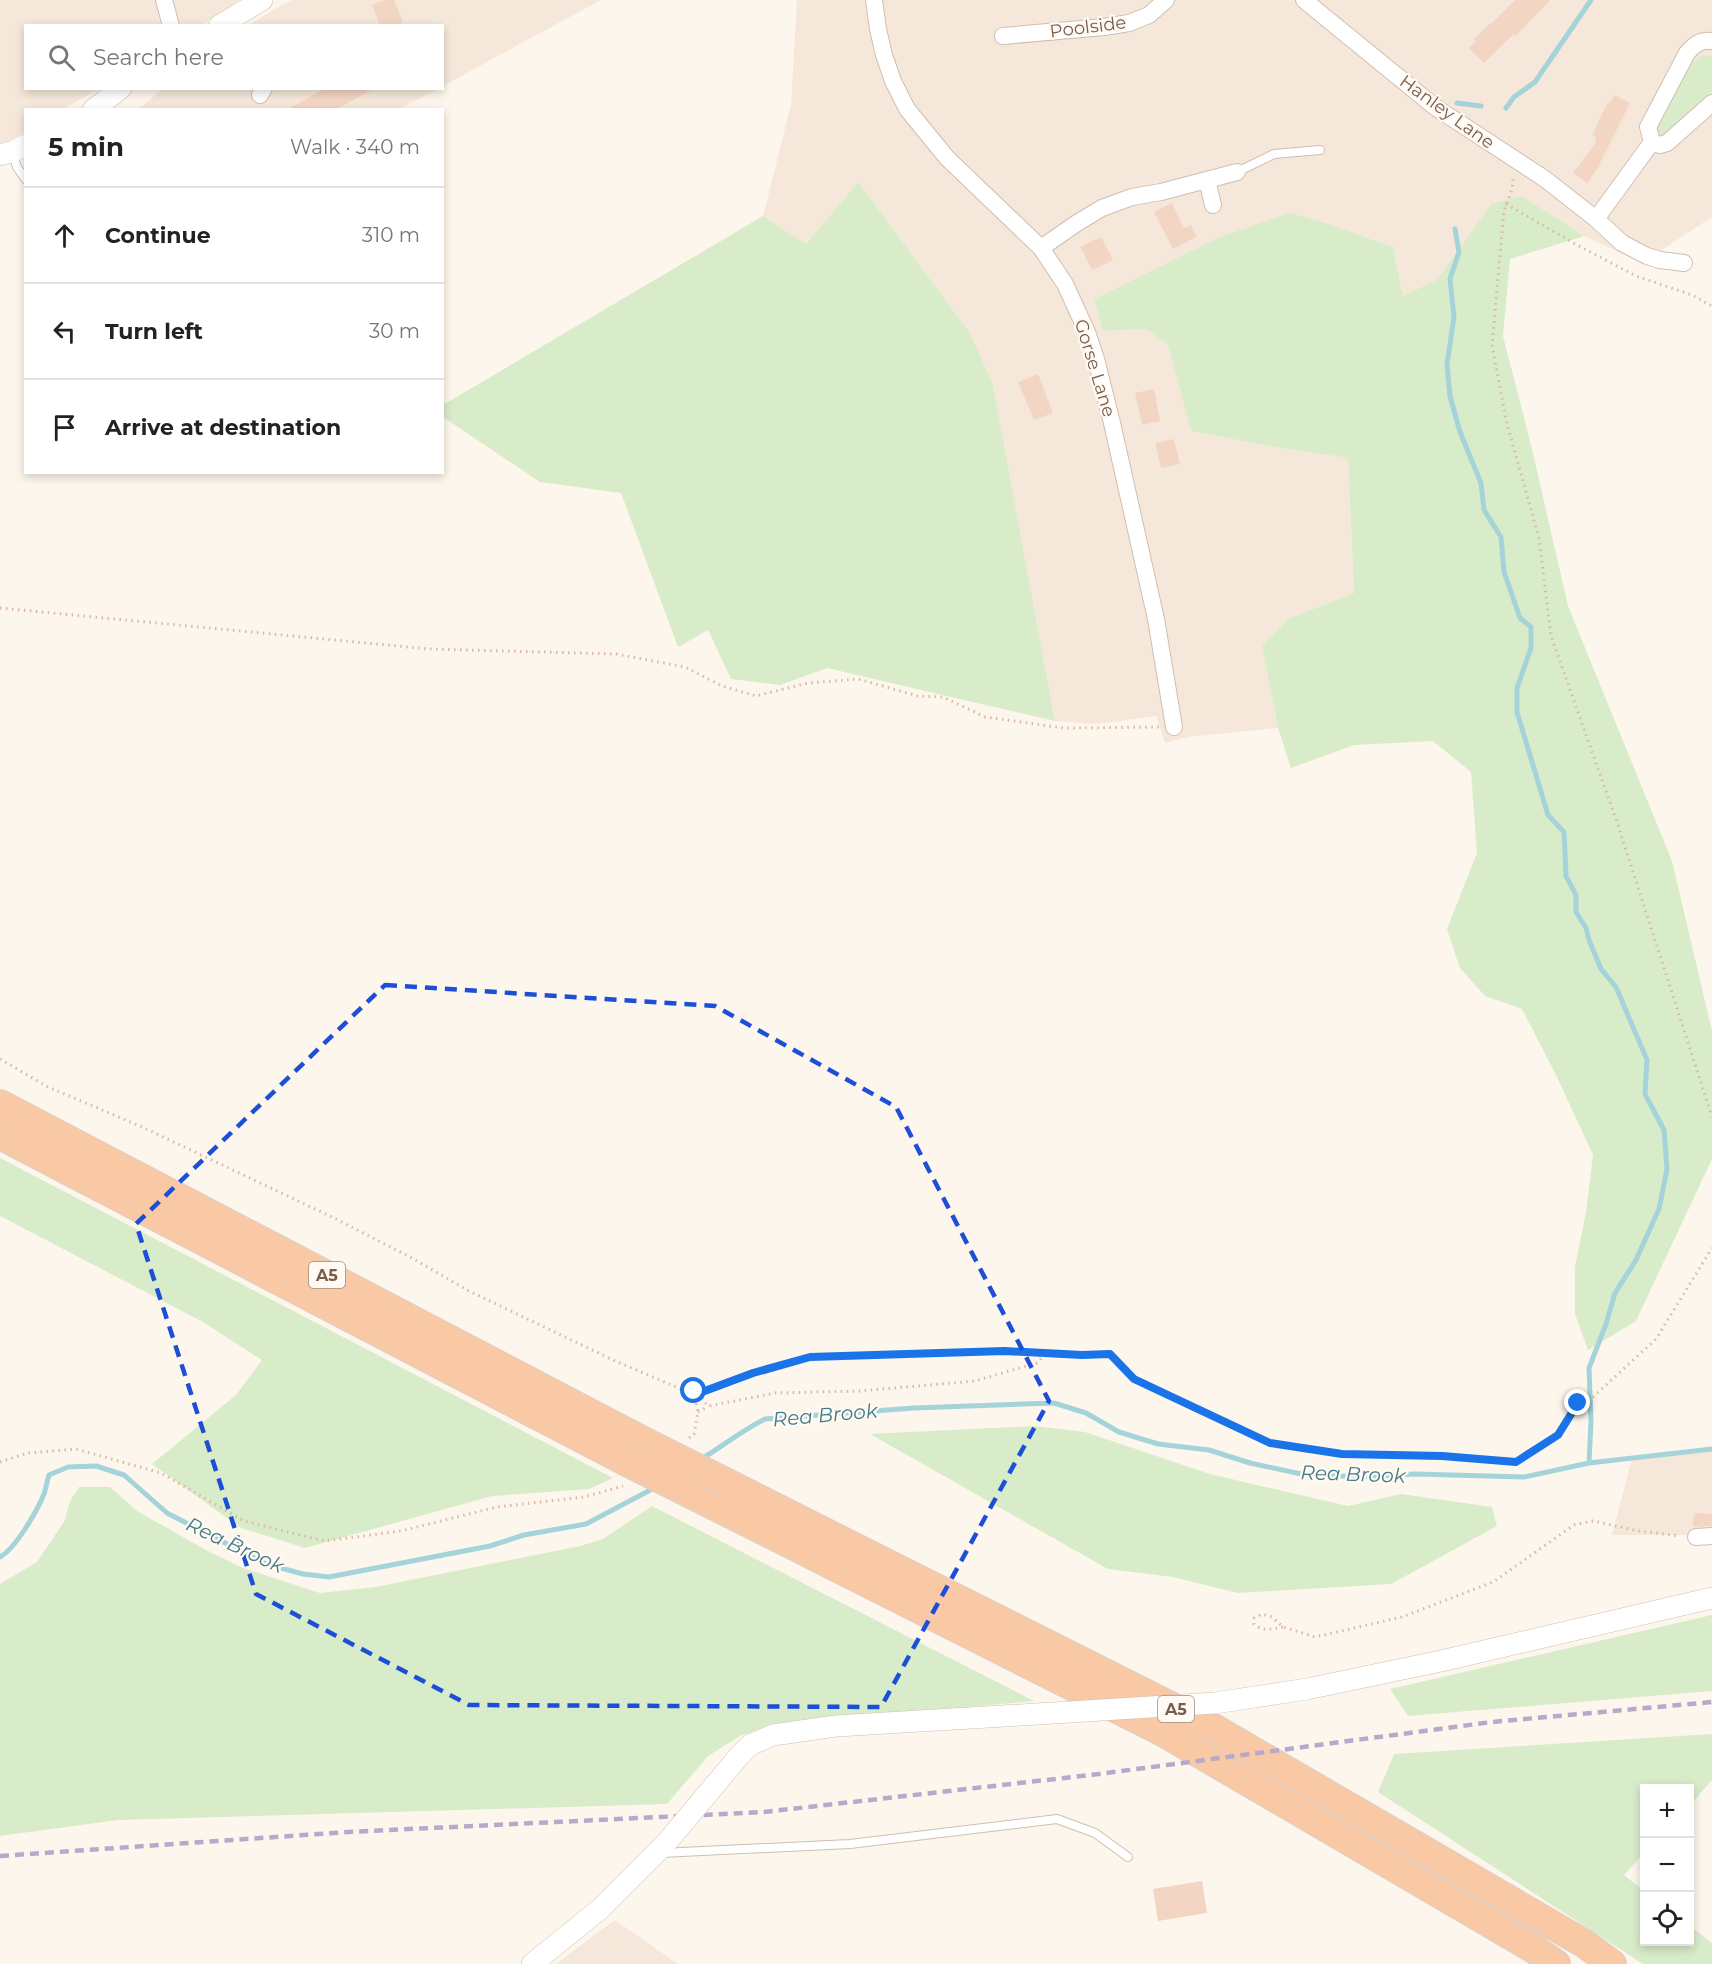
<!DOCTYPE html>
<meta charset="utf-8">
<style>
:root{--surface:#fff;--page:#f6f6f6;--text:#222;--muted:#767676;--line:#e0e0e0}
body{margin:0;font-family:Montserrat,sans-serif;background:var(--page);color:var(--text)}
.controls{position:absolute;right:18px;bottom:18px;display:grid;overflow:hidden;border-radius:0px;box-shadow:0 3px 9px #0003}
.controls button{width:54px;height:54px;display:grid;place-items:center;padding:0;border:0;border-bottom:2px solid var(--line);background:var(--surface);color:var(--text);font:30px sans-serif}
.stop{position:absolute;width:18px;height:18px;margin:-14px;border:4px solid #1a73e8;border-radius:50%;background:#fff}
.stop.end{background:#1a73e8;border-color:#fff;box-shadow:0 2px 6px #0008}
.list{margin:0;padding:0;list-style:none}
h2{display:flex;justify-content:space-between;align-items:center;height:78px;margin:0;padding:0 24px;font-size:26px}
h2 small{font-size:20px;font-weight:400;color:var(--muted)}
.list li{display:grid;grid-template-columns:39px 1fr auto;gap:18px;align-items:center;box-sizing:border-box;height:96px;padding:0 24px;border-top:2px solid var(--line)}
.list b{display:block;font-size:22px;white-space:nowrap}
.list em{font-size:20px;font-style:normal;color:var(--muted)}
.icon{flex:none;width:33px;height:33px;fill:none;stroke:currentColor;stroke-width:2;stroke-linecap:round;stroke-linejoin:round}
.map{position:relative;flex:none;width:1712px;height:1964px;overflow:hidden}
.search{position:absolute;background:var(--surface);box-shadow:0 3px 9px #0003;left:24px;top:24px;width:420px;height:66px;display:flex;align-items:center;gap:15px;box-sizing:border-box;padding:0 21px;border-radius:0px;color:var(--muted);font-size:22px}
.panel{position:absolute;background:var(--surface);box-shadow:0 3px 9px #0003;left:24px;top:108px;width:420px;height:366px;border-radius:0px}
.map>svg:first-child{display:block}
.residential{fill:#f5e8da}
.green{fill:#d8ecc9}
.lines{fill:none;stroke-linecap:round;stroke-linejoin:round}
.stream{stroke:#a5d3da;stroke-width:5}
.building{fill:#f3d5c3}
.service-casing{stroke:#d1beb0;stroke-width:10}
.minor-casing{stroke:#d1beb0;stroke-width:18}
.tertiary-casing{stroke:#d1beb0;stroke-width:22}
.trunk-casing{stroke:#dad1cd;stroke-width:30}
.path{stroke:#d9b8a5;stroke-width:3;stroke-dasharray:1.5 4.5;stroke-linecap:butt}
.service{stroke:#fff;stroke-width:8}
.minor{stroke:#fff;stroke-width:16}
.tertiary{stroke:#fff;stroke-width:21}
.trunk{stroke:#f9c8a4;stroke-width:28}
.rail{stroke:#b9a8c9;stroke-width:4.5;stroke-dasharray:9 6;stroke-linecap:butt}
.tertiary-bridge-casing{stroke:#d1beb0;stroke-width:22;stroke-linecap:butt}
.trunk-bridge-casing{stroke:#dad1cd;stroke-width:30;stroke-linecap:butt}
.tertiary-bridge{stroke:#fff;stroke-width:21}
.trunk-bridge{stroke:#f9c8a4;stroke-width:28}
.route{stroke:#1a73e8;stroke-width:8}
.marked{fill:none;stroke:#1d4ed8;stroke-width:4.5;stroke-dasharray:12 8;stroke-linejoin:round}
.labels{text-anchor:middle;stroke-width:4.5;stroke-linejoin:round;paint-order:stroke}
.shield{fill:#fffaf3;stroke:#a28b7f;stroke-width:1.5}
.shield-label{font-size:16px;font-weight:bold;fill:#7a5c4d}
.street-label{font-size:18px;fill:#7a5c4d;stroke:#fffaf3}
.water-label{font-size:20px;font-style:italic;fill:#437c86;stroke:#fffaf3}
</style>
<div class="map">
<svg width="1712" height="1964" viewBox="0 0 1712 1964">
<rect width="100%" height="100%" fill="#fdf6ec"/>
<path class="residential" d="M0,0H240L201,25L26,26V88L99,89L63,109L26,110L25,132L8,142L0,143Z
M293,0H601L443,86L442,26H247L273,10Z
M797,0H1712V217L1654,255L1645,264L1584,236L1491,204L1438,279L1403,296L1393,247L1326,223L1290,213L1219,237L1094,299L1104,331L1147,329L1168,345L1191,431L1275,447L1348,458L1354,593L1290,618L1262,646L1278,728L1188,737L1165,743L1156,716L1097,724L1055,721L993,386L970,333L858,182L806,244L763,216L791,105Z
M163,89H438L399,109L135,110L142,106Z
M1712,1450V1535H1612L1632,1458Z
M615,1920L678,1964H556Z"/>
<path class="green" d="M1702,55L1712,56V91L1662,137L1656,135L1655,131L1691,63Z
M858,182L970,333L993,385L1055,721L827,668L780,685L731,679L708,630L678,647L621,493L540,482L443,417V405L763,216L806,244Z
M1521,196L1584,236L1510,259L1503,336L1532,449L1568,606L1672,861L1712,1031V1159L1636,1321L1588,1350L1575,1314V1267L1586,1212L1593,1155L1556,1075L1522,1009L1485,996L1460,968L1447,929L1477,853L1471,772L1433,741L1354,745L1291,768L1278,728L1262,646L1290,618L1354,593L1348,458L1275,447L1191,431L1168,345L1147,329L1103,331L1094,299L1219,237L1290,213L1326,223L1393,247L1403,296L1438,279L1491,204Z
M0,1158L613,1478L589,1489L492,1496L305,1548L241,1528L152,1464L236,1395L262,1360L203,1322L0,1216Z
M1035,1426L1085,1432L1210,1474L1348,1506L1401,1494L1492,1507L1497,1526L1391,1584L1238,1593L1173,1577L1108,1569L870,1434Z
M79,1487H110L137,1511L206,1550L243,1568L320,1593L376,1587L580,1546L603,1539L652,1506L1034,1701L773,1725L740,1736L708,1756L667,1804L118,1820L0,1836V1584L37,1562L64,1522L70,1501Z
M1712,1615V1691L1408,1716L1390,1689Z
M1712,1734V1780L1690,1805V1788H1644V1853L1624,1875L1644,1891V1942H1690V1926L1712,1943V1964H1643L1378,1792L1394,1754Z"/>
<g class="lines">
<path class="stream" d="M1457,103L1481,106
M1506,108L1514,97L1535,82L1591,0
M1455,229L1459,252L1450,279L1454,317L1447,364L1450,396L1460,432L1481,483L1484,510L1501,537L1504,572L1520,618L1531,627V648L1517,688V712L1548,815L1564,832L1566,876L1576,895V912L1586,928L1589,940L1601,969L1616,987L1647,1060L1645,1094L1664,1130L1667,1169L1659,1209L1636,1260L1615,1293L1606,1324L1589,1368L1591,1421L1589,1463
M700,1460C723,1446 741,1431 765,1419L914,1408L1054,1403L1086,1413L1119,1432L1158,1444L1209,1450L1250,1463L1301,1474L1360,1477L1415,1474L1524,1477L1589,1463L1712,1449
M0,1557C16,1548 37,1511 44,1494C46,1488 47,1481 49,1475L68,1467L96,1466L124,1475L167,1513L266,1564L303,1574L329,1577L490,1546L524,1535L586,1524L656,1487"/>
</g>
<path class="building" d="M385,0H394L403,22L394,26H380L372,5Z
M1515,0H1550L1516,36L1514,34L1484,63L1469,48L1476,41L1474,39L1489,24L1490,25Z
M326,88H375L335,110H286Z
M1615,95L1630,103L1600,163L1601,164L1587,183L1573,173L1597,141L1594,140L1596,137L1592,135L1608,102L1610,103Z
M1172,203L1184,228L1191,225L1197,237L1173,249L1154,212Z
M1101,237L1113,260L1092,270L1080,247Z
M1038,374L1053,413L1034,420L1018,382Z
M1154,389L1160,421L1142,425L1135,393Z
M1174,439L1180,464L1161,468L1155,443Z
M1694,1513L1712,1514V1526L1693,1527Z
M1202,1881L1207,1913L1158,1921L1153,1889Z"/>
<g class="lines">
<defs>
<path id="service" d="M12,152L17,167L26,180
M1237,172L1274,154L1320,150
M661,1853L850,1844L1057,1819L1095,1833L1128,1857"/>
<path id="minor" d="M164,0L171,26
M874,0L878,29L884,55L893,81L907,109L947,158L1041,248L1065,284L1087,332L1096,359L1112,423L1156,619L1174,727
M1304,0L1435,107L1545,179L1596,219L1622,243L1647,256L1660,260L1684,263
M1003,36L1104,27L1129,23L1149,15L1166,0
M1712,41C1700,40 1695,44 1687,53L1648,127L1652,142L1660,145L1667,143L1712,103
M260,95L264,88
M1207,180L1213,205
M1596,219L1652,142
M1041,248L1077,223L1102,208L1132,197L1161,192L1237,172
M1696,1537L1712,1536"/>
<path id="tertiary" d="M219,26L262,0
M93,110L121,88
M0,155L14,151L26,145
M1215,1703L1307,1689L1441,1661L1712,1598
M740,1755L750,1745L773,1735L836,1726L1037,1714
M532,1964L600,1909L667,1842"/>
<path id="trunk" d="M0,1104L653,1446
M0,1135L625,1461
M725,1482L1210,1726L1585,1944L1612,1964
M689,1493L1161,1731L1534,1949L1556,1964"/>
</defs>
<use href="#service" class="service-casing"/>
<use href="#minor" class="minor-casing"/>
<use href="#tertiary" class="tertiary-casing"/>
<use href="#trunk" class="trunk-casing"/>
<path class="path" d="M1513,179L1512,189L1504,211L1492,345L1507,424L1539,538L1551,636L1618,825L1712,1117
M1506,204L1577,245L1636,276L1692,295L1712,306
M0,608L429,649L616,654L685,667L722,686L756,696L808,683L858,679L918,696L943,697L985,717L1063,728L1159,727
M0,1059L48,1087L140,1126L332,1217L412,1258L467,1290L613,1360L681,1389L701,1392L753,1373L810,1357L1004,1351L1082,1355L1110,1354L1134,1379L1270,1443L1342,1454L1442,1456L1516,1462L1558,1435L1578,1403L1593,1397L1656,1339L1712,1248
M701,1392L703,1401L709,1406L775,1393L860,1391L975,1381L1037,1363L1047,1352
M698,1412L709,1406
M689,1438L694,1434L698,1412L694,1391
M0,1462L28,1453L76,1449L161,1473L244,1521L324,1541L401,1531L497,1507L584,1497L623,1486
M1283,1627C1272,1629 1263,1632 1254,1624V1618L1262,1614L1272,1617L1283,1627L1315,1637L1402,1617L1493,1582L1574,1525L1593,1521L1639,1531L1680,1536"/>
<use href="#service" class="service"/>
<use href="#minor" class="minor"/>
<use href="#tertiary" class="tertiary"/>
<use href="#trunk" class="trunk"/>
<path class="rail" d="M0,1856L348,1832L764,1812L1099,1774L1492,1722L1712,1702"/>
<defs>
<path id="tertiary-bridge" d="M1037,1714L1215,1703
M667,1842L740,1755"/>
<path id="trunk-bridge" d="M653,1446L725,1482
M625,1461L689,1493"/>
</defs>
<use href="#tertiary-bridge" class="tertiary-bridge-casing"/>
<use href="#trunk-bridge" class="trunk-bridge-casing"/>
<use href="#tertiary-bridge" class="tertiary-bridge"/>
<use href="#trunk-bridge" class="trunk-bridge"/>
</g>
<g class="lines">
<path class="route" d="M694,1391L702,1392L753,1373L810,1357L1004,1351L1082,1355L1110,1354L1134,1379L1270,1443L1342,1454L1442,1456L1516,1462L1558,1435L1578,1403"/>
</g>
<path class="marked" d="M385,985L715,1006L896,1107L1049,1401L881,1707L469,1705L256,1594L136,1224Z"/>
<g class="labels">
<g class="shield">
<rect x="309" y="1262" width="36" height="26" rx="4.5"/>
<rect x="1158" y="1696" width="36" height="26" rx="4.5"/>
</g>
<g class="shield-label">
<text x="327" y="1281">A5</text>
<text x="1176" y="1715">A5</text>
</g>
<g class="street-label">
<text transform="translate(1088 27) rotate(-7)" y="6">Poolside</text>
<text transform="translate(1447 112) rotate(36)" y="6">Hanley Lane</text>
<text transform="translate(1095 368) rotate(73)" y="6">Gorse Lane</text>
</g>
<g class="water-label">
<text transform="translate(825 1415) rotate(-5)" y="7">Rea Brook</text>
<text transform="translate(1353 1474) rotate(2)" y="7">Rea Brook</text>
<text transform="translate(235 1545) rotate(25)" y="7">Rea Brook</text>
</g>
</g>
</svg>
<div class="controls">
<button>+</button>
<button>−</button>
<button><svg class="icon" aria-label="locate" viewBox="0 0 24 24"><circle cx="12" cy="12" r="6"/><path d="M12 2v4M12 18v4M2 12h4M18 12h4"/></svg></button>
</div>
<div class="stop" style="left:694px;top:1391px"></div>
<div class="stop end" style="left:1578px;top:1403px"></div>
<div class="search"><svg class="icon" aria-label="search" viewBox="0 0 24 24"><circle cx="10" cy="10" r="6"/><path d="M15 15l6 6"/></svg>Search here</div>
<section class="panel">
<h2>5 min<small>Walk · 340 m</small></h2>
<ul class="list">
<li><svg class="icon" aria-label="ahead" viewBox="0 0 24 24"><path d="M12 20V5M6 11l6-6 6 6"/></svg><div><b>Continue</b></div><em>310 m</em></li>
<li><svg class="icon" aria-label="left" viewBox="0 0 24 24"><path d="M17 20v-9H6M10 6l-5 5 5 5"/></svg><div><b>Turn left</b></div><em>30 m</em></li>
<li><svg class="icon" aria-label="arrive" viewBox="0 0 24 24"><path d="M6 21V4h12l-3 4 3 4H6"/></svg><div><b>Arrive at destination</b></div></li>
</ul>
</section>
</div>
